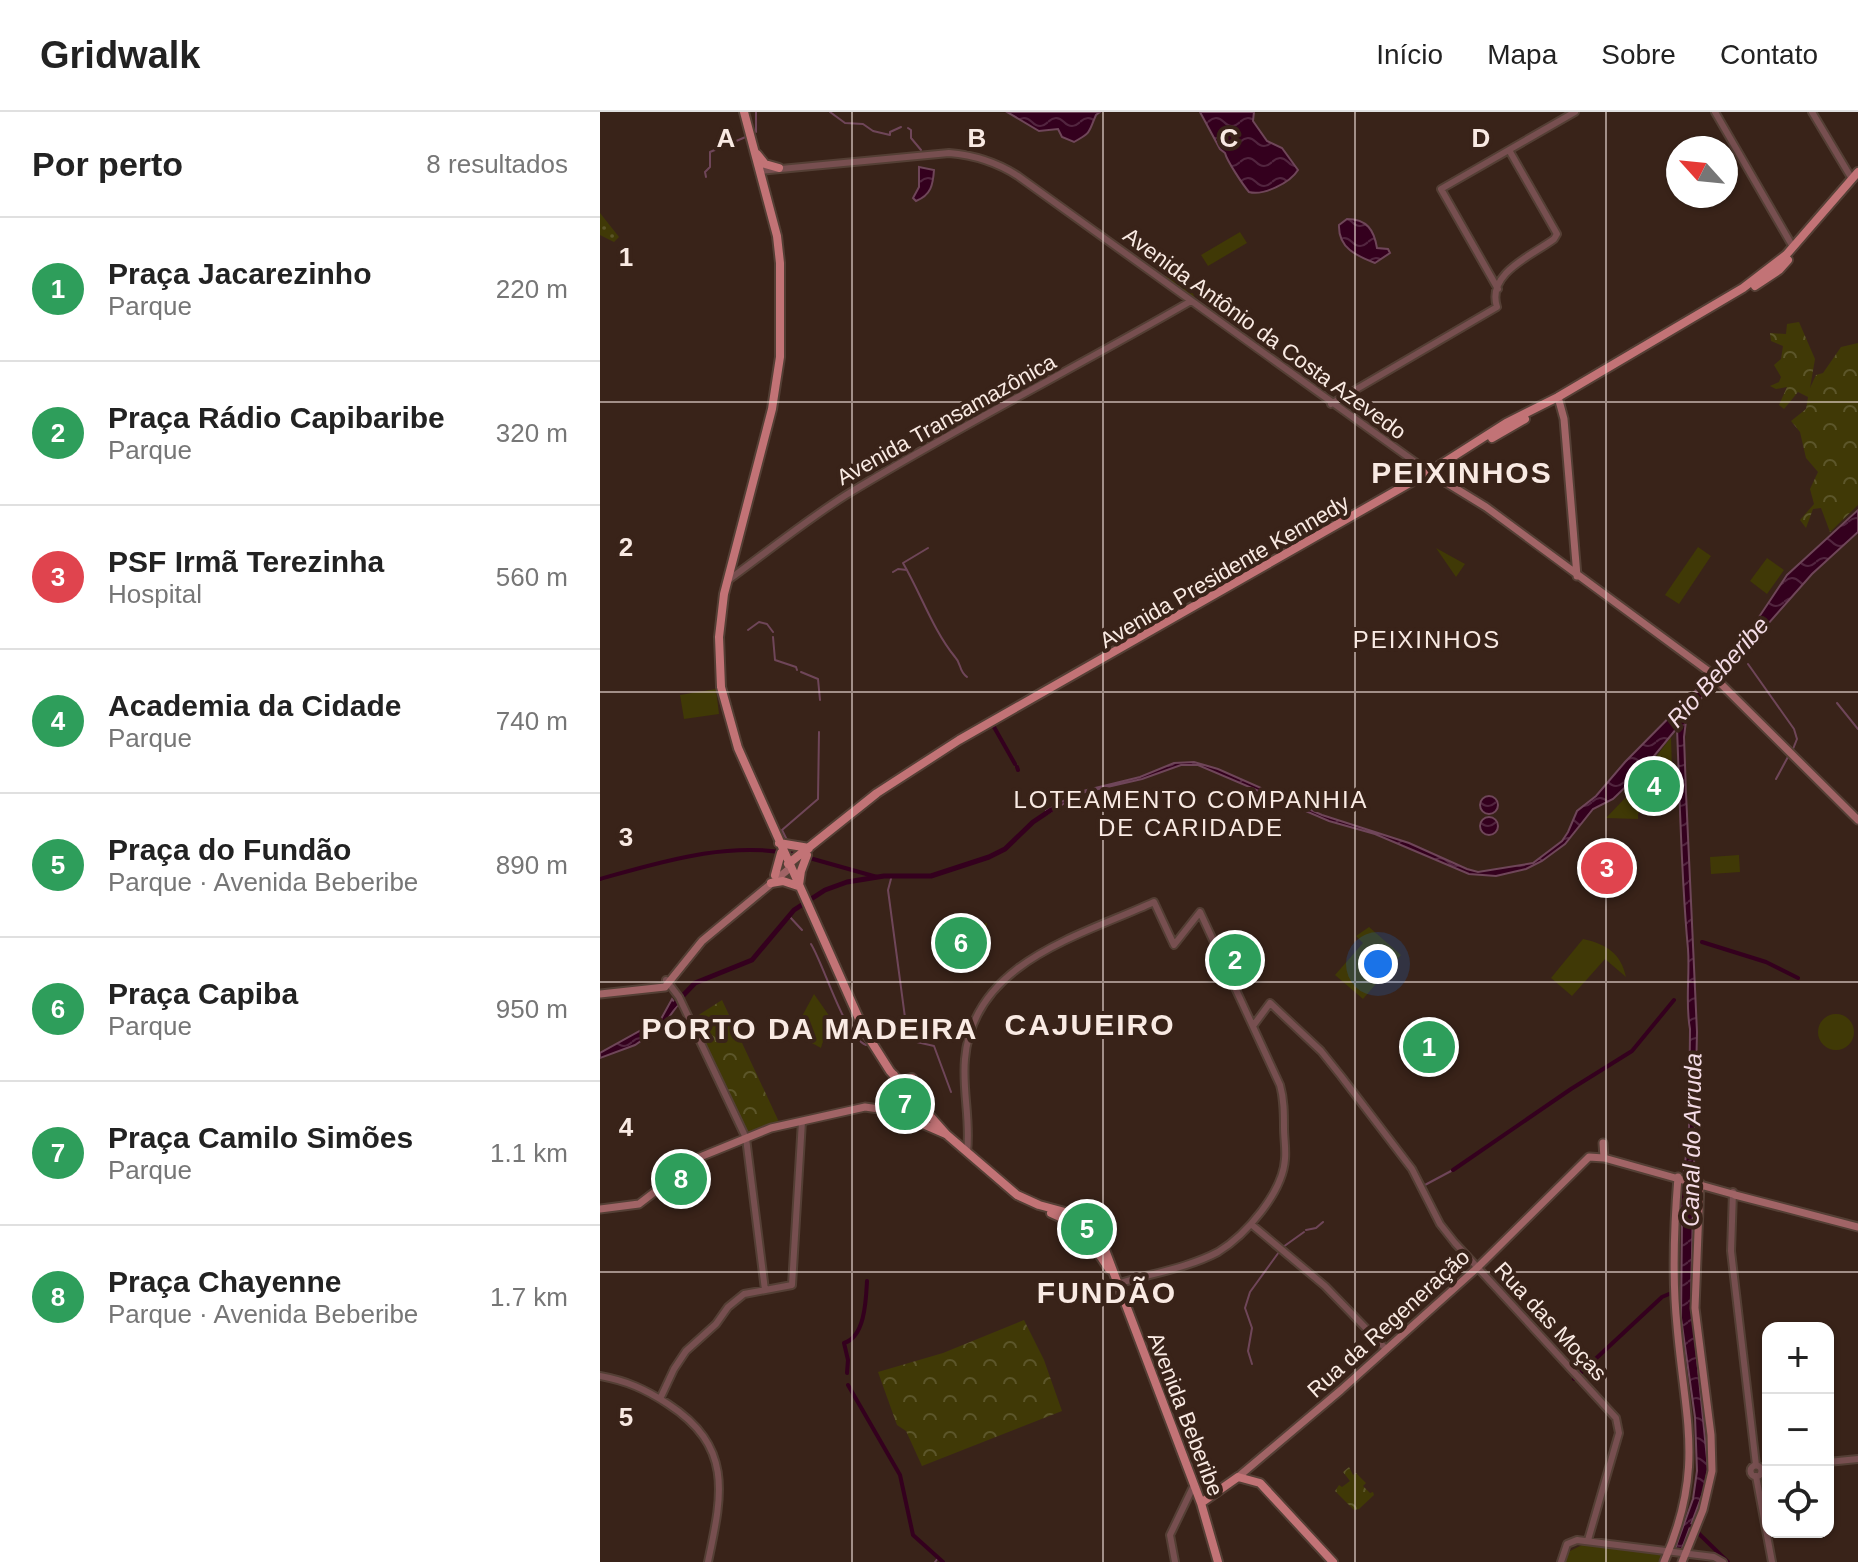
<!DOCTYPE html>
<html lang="pt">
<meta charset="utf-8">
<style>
:root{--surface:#fff;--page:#f6f6f6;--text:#222;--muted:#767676;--line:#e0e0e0;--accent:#ea580c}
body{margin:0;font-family:Arial,sans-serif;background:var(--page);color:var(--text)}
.controls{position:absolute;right:24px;bottom:24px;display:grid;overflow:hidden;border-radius:16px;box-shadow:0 2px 6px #0004}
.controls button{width:72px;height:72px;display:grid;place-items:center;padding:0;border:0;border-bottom:2px solid var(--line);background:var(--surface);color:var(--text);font:40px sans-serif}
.compass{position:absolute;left:1066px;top:24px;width:72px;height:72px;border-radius:50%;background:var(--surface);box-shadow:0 2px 6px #0004;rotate:297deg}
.you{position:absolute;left:778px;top:852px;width:28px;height:28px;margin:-20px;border:6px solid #fff;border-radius:50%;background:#1a73e8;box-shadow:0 0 0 12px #1a73e833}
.badge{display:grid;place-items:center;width:52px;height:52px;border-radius:50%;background:var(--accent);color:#fff;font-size:26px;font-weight:700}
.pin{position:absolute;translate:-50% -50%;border:4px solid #fff;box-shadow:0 2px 8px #0006}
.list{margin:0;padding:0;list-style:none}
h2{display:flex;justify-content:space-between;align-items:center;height:104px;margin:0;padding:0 32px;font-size:34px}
h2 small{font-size:26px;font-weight:400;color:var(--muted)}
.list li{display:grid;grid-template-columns:52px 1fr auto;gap:24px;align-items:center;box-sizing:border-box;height:144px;padding:0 32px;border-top:2px solid var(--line)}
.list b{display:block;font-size:30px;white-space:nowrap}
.list p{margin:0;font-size:26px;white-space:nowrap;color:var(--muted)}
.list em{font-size:26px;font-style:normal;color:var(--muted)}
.icon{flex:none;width:44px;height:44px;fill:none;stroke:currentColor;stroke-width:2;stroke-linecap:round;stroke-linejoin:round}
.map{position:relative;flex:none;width:1258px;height:1450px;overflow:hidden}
header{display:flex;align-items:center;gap:48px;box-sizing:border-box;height:112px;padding:0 40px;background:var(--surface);border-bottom:2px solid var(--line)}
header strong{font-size:38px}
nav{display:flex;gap:44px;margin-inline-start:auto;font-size:28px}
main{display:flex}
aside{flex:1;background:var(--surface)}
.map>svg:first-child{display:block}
.grass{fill:url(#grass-dots)}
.forest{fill:url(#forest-crowns)}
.park{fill:#403906}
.water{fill:url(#water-waves);stroke:#6f4659;stroke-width:2}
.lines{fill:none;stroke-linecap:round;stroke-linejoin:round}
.stream{stroke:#6f4659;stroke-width:2}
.canal{stroke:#34001e;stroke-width:4}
.river{stroke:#34001e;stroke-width:5}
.tertiary-casing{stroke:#543f35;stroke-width:10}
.secondary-casing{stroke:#543f35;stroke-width:11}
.primary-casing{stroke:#543f35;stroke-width:12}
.tertiary{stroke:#774f50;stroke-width:6}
.secondary{stroke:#a16466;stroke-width:7}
.primary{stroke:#c27376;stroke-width:8}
.grid{fill:none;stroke:#f9eae3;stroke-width:2;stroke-opacity:0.55}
.labels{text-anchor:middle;stroke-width:8;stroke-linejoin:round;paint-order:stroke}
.street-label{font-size:22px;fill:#f9eae3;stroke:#392319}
.neighbourhood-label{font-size:24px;letter-spacing:2px;fill:#f9eae3;stroke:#392319}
.water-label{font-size:24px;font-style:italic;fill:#f4dce6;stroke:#392319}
.district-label{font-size:30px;font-weight:bold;letter-spacing:2px;fill:#f9eae3;stroke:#392319}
.grid-label{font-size:26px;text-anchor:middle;font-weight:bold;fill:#f9eae3;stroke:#392319;stroke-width:8;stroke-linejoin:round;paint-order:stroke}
</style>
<header>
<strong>Gridwalk</strong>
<nav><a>Início</a><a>Mapa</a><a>Sobre</a><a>Contato</a></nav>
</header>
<main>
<aside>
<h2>Por perto<small>8 resultados</small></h2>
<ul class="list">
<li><span class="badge" style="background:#2e9e5b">1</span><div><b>Praça Jacarezinho</b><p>Parque</p></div><em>220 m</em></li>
<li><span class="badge" style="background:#2e9e5b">2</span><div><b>Praça Rádio Capibaribe</b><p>Parque</p></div><em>320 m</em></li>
<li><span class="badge" style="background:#e0444e">3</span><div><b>PSF Irmã Terezinha</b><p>Hospital</p></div><em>560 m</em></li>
<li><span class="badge" style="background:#2e9e5b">4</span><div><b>Academia da Cidade</b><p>Parque</p></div><em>740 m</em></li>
<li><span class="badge" style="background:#2e9e5b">5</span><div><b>Praça do Fundão</b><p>Parque · Avenida Beberibe</p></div><em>890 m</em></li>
<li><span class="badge" style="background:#2e9e5b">6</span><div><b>Praça Capiba</b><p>Parque</p></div><em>950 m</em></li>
<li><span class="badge" style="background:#2e9e5b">7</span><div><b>Praça Camilo Simões</b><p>Parque</p></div><em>1.1 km</em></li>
<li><span class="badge" style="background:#2e9e5b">8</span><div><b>Praça Chayenne</b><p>Parque · Avenida Beberibe</p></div><em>1.7 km</em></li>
</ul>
</aside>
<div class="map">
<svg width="1258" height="1450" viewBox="0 0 1258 1450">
<defs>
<pattern id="grass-dots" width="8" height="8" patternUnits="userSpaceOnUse" patternTransform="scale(2)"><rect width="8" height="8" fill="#403906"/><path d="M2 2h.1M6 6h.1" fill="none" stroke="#5c562a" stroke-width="1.8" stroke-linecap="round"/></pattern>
<pattern id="forest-crowns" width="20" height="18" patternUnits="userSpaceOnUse" patternTransform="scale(2)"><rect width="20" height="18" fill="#403906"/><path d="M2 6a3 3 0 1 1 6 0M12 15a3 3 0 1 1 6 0" fill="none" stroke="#5c562a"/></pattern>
<pattern id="water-waves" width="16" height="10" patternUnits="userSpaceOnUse" patternTransform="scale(2)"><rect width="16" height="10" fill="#34001e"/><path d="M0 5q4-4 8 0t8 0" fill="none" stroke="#52253f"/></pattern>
</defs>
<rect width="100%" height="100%" fill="#392319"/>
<path class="grass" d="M0,101L19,125L14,130L0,123Z"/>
<path class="forest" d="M1199,210L1215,247L1210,276L1216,263L1223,261L1241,235L1258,231V393L1230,420L1221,396L1213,397L1206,416L1200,408L1214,392L1210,377L1218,360L1206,346L1200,320L1191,309L1206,297L1208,285L1198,280L1184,297L1179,293L1187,275L1176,277L1170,274L1179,270L1181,265L1174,253L1181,247L1183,234L1171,229L1170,221L1186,222L1187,212Z
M122,888L179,1010L147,1021L94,906Z
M424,1208L444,1248L462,1299L322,1354L306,1319L297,1313L278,1260L343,1241Z
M749,1355L753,1363L756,1361L766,1371L763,1374L770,1381L773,1380L774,1383L759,1397L754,1398L735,1379L739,1373L742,1375L750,1369L743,1360Z"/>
<path class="park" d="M640,120L647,131L608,154L601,143Z
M580,155L597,190L563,166Z
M1098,435L1111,444L1079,492L1065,483Z
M836,436L865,452L856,465Z
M1167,446L1184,458L1167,482L1150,469Z
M116,577L119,602L84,607L80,583Z
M1071,625L1073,694L1046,692L1038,702V707L1006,706L1026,685Z
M1139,743L1140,760L1111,762L1110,745Z
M387,811V813L348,849L362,819Z
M769,815L801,843L763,887L735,863L763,831L756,824Z
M618,826L646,850L643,846L645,844L649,847L647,851L657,857L635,868Z
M983,827C1006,832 1021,841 1026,865L1005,847L972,884L951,866Z
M214,882L230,905L221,936L193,921Z
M1218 920a18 18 0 1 1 36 0a18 18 0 1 1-36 0Z
M827,923L841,937L832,947L817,934Z
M300,982H305C312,988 317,993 313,1003L297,998L298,985Z
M109,1047L93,1058L64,1086L61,1080L89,1055Z
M986,1431L1062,1442L1063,1446L1062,1450H963L970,1439Z"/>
<path class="water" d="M407,0H500L496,3C488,21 492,20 474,30L462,25L458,17L439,19Z
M600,0H654L653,9L667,29L682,36L698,58C690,71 663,84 649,80C643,73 627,49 625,41L620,37Z
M319,55L334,58C333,73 331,83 316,89L313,86L319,75Z
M747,107C767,107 774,118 777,136L788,137L790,141L775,151C757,144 738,136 739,113Z
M1258,398V420L1212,462L1116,571L1087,601L1084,625L1086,681L1097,920L1091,1186L1108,1357L1104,1378L1081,1439L1075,1437L1093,1387L1097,1359L1095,1305L1081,1206L1082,1110L1079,1099L1089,1019L1090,917C1085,891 1090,864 1088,837C1081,764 1080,690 1077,616L1040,661L1013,687L993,697L965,732L942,749L926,757L896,764L869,762L775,722L729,709L598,653H581L542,667L481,681L452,699L447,702L446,699L479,680L540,665L574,651L594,650L618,657L722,703L809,731L867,757L878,760L933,751L962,729L968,720L977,699L996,684L1025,650L1122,552L1159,505L1187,463Z
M880 693a9 9 0 1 1 18 0a9 9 0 1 1-18 0Z
M880 714a9 9 0 1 1 18 0a9 9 0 1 1-18 0Z
M72,887L77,894L64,912L48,924L35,933L0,946V941L61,907Z"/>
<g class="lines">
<path class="stream" d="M230,0L245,11L263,12L273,19L290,23V20L301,15
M308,16L311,18V26L321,38
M156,20V0
M106,65L105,60L110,55V40L148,24
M328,436L303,451C321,482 333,518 355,545C362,552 358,558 367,565
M293,460L298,457L307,458
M148,518L159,510L167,512L173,520
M173,525L175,548L196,555L197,558
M1148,552L1194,617L1197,627L1193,637
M201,560L218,567L220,588
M1237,591L1258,617
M1176,667L1189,643
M188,730L182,718L218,687L219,620
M292,763L288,778L308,928L334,934L351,980
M189,804L202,818
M211,832C225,855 244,924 266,933
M823,1074L853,1058
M706,1118L716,1116L723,1110
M683,1135L704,1120
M652,1252L648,1239L652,1216L645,1196L650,1180L679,1140
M335,1450L338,1446"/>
<path class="canal" d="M394,615L415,652
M417,655L418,658
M206,745L277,765
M0,767C64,749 131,728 198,743
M1102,830L1166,850L1198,866
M853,1058L971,977L1032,939L1074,888
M247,1261L248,1248L244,1231C265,1225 266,1188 267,1169
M974,1267L1062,1185L1069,1182
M248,1273L300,1363L313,1423L343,1450
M1091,1414L1128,1450"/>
<path class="river" d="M72,895L95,871L152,848L194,798L225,778L247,770L284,764H331L389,745L405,737L433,710L451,698"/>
<defs>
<path id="tertiary" d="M1115,0L1193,135
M1212,0L1252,67
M160,59L349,41C374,43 398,51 418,64L829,360
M898,177L841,77L975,0
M731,292L897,195C886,161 933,143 954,127L957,122L909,38
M127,469C167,440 205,409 246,383C359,314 477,255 591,189
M66,868L79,885L146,1026L165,1178
M653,914L670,891L721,939L741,964L812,1057L840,1112L855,1131L1016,1306L1019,1321L988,1428
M367,1040C371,1009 362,978 365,947C373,850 480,824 554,790L574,833L600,800L680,973C684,987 684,1001 684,1016C684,1026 686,1037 685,1047C683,1080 646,1123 618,1140C588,1156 549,1162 517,1172
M1133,1080L1131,1139L1156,1353
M651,1112L725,1174L786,1237
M0,1264C27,1269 45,1277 68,1292C134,1335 122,1383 108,1450
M60,1287L74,1257L86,1239L116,1212L128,1195L144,1182L192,1173L202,1009
M1228,1350L1258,1347
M1150.5 1359a5.5 5.5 0 1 1 11 0a5.5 5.5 0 1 1-11 0Z
M1156,1364L1172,1450
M575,1450L570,1423L594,1373
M961,1450L967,1432L977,1428L1114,1445L1123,1450"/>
<path id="secondary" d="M958,285L964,307L977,464
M829,360L886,395L1107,558L1258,708
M0,882L65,875L102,829L190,756
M1003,1031L1004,1046
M1135,1083L1258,1115
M0,1097L39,1092L100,1045L171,1016L265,995L293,999
M638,1365L741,1278L877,1156L989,1045L1004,1046L1136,1083
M1064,1450C1105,1356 1085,1309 1077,1214C1072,1165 1074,1114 1078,1065
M1082,1450L1103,1398L1112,1359L1111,1323L1095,1196L1100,1071"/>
<path id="primary" d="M144,0L177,124L180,151V245L172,297L124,482L119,525L121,575L138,636L264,918L290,959L346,1022
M157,42L165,52L179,56
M1155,174L1179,158L1188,148
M892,326L925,307
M179,731L209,736
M188,752L277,681L359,628L829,360L906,311L958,285L1143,176L1186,143L1258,60
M175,763L181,741
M171,771L183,769L198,774
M199,773L201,759L207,743
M303,973L306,968L312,966
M293,999L346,1022L417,1083L439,1093L476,1103L499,1122L601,1391L618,1450
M293,1001L296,979L294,963
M451,1101C478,1111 494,1134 509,1157
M601,1391L638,1365L660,1371L733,1450"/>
</defs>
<use href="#tertiary" class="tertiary-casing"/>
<use href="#secondary" class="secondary-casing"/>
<use href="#primary" class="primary-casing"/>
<use href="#tertiary" class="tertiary"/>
<use href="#secondary" class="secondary"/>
<use href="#primary" class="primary"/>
</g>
<path class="grid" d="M252,0V1450M503,0V1450M755,0V1450M1006,0V1450M0,290H1258M0,580H1258M0,870H1258M0,1160H1258"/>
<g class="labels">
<g class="street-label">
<text transform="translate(665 221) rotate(36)" y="8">Avenida Antônio da Costa Azevedo</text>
<text transform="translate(346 307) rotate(-29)" y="8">Avenida Transamazônica</text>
<text transform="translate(624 459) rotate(-30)" y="8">Avenida Presidente Kennedy</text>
<text transform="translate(951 1209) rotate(47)" y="8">Rua das Moças</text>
<text transform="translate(788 1211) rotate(-42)" y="8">Rua da Regeneração</text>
<text transform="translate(586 1302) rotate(69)" y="8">Avenida Beberibe</text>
</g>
<g class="neighbourhood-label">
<text x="827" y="536">PEIXINHOS</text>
<text x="591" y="696">LOTEAMENTO COMPANHIA<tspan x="591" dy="28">DE CARIDADE</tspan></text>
</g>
<g class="water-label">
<text transform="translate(1118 560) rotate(-48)" y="8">Rio Beberibe</text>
<text transform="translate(1092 1028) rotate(-89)" y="8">Canal do Arruda</text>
</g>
<g class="district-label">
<text x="862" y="371">PEIXINHOS</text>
<text x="490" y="923">CAJUEIRO</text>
<text x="210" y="927">PORTO DA MADEIRA</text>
<text x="507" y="1191">FUNDÃO</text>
</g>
</g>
<g class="grid-label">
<text x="126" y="35">A</text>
<text x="377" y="35">B</text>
<text x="629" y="35">C</text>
<text x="881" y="35">D</text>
<text x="26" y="154">1</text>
<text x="26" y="444">2</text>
<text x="26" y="734">3</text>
<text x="26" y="1024">4</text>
<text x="26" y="1314">5</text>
</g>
</svg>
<div class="controls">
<button>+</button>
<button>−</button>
<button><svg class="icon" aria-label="locate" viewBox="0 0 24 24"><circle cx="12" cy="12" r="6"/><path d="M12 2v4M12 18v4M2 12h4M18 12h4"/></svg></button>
</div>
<svg class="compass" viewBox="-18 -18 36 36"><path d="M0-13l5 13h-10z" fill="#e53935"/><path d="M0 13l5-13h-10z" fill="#767676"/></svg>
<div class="you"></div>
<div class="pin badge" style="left:829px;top:935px;background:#2e9e5b">1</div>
<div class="pin badge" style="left:635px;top:848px;background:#2e9e5b">2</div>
<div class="pin badge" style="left:1007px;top:756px;background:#e0444e">3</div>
<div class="pin badge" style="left:1054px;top:674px;background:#2e9e5b">4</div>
<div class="pin badge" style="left:487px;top:1117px;background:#2e9e5b">5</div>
<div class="pin badge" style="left:361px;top:831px;background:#2e9e5b">6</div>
<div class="pin badge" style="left:305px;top:992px;background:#2e9e5b">7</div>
<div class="pin badge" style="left:81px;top:1067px;background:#2e9e5b">8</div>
</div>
</main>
